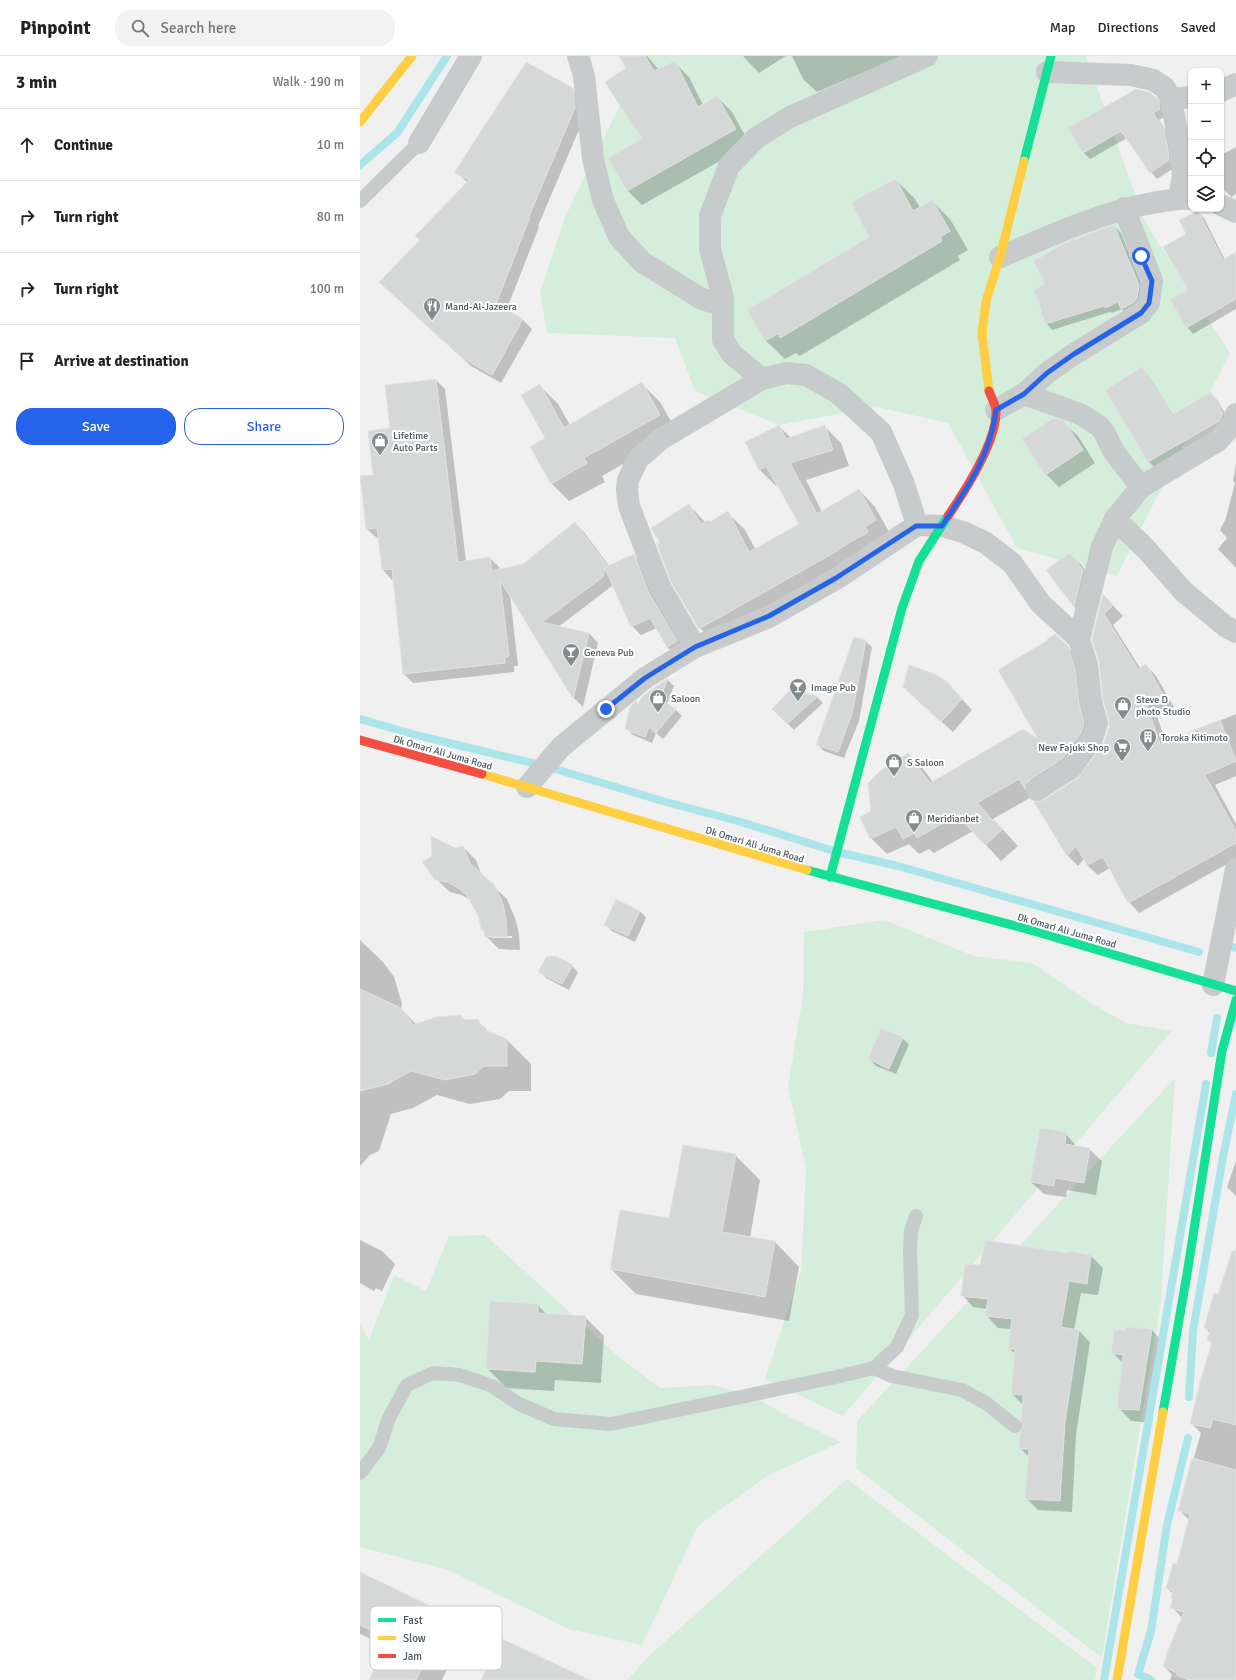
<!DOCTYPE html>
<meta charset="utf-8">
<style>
:root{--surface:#fff;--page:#f2f2f2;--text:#222;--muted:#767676;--line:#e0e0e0;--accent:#2563eb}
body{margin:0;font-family:Signika,sans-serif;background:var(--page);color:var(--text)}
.controls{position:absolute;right:12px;top:12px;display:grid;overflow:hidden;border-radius:8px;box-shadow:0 1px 3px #0004}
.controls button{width:36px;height:36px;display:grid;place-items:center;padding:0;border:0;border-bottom:1px solid var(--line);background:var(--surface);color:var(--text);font:20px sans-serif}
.stop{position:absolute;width:12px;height:12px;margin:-9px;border:3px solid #2563eb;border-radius:50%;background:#fff}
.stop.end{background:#2563eb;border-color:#fff;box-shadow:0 1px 4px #0008}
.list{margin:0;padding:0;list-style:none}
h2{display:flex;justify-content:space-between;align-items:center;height:52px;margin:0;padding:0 16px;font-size:17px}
h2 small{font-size:13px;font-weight:400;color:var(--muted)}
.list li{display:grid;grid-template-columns:26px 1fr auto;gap:12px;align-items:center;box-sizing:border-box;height:72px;padding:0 16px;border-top:1px solid var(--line)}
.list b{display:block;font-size:15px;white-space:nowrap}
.list em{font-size:13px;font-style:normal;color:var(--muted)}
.actions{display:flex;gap:8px;padding:12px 16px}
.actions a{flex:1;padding:9px 0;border:1px solid var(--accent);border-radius:16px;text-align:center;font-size:14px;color:var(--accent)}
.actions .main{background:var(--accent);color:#fff}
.icon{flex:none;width:22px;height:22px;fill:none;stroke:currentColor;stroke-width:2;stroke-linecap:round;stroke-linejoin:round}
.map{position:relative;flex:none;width:876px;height:1624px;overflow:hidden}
header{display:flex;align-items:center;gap:24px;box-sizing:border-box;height:56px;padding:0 20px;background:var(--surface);border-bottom:1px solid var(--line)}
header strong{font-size:19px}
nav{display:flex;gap:22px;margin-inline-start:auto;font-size:14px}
.search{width:280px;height:36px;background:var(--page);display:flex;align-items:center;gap:10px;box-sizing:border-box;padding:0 14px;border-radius:16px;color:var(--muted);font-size:15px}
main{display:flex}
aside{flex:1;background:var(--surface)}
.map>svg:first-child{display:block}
.green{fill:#d5eedc}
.shadow{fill:#0003;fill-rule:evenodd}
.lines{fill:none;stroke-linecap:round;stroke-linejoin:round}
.stream{stroke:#abe5ea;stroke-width:8}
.building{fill:#d6d8d8;stroke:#e1e2e3}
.lane{stroke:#c7cbcc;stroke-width:14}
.street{stroke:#c7cbcc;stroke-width:22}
.fast{stroke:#16e098;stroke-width:9}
.slow{stroke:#ffcf43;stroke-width:9}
.jam{stroke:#f24e42;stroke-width:9}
.route{stroke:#2563eb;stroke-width:5}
.labels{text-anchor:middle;stroke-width:4;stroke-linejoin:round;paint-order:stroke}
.poi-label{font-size:10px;fill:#48545b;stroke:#fff;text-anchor:start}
.street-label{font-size:10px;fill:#48545b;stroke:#fff}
.key{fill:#fff;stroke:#c8ccce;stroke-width:1}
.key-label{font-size:11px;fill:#48545b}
</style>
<header>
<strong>Pinpoint</strong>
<div class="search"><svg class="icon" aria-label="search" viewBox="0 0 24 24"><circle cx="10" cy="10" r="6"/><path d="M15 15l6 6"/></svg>Search here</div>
<nav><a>Map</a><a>Directions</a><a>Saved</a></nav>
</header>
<main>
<aside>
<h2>3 min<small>Walk · 190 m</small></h2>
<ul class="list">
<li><svg class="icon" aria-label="ahead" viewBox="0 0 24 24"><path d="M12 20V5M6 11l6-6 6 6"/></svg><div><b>Continue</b></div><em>10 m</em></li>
<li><svg class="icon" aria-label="right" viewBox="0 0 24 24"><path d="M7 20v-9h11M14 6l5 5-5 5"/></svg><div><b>Turn right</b></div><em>80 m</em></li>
<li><svg class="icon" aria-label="right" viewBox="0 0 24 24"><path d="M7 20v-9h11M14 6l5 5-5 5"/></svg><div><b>Turn right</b></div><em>100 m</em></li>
<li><svg class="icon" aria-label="arrive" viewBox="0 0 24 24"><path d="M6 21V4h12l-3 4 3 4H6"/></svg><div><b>Arrive at destination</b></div></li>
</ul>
<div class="actions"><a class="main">Save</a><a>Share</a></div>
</aside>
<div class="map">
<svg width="876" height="1624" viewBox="0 0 876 1624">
<rect width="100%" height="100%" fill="#f0f0f0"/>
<path class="green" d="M284,0H726L785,166L870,297L757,520L657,492L588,367L517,351L419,369L335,335L315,282L187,277L180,237L205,161Z
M524,864L614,900L672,907L731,947L766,967L812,975L483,1360L405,1323L441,1215L446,1113L428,1031L443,940L444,876Z
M815,1022L801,1245L742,1602L496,1412L497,1365Z
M125,1179L259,1301L300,1332L353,1329L390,1339L434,1363L481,1386L407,1420L338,1470L282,1589L208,1573L88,1514L0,1491V1268L9,1284L34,1219L66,1235L89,1180Z
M487,1423L737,1612L735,1624H267L291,1598Z"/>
<path class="shadow" d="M272,0H287L299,14L314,6L329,21L343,49L357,41L372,56L390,88L282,149L267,134L283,83L267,13L262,6Z
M383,0H426L399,17Z
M432,0H545L507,21L502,17L457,36L443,23Z
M212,33L222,42L224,62L178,170L179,171L146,255L163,264L172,273L141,327L111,310L30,235L61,185L108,127L96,116Z
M795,41L802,48L806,60L799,64L810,81L815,111L797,123L791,116L767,82L730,103L724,97L709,72Z
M876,91V138L871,141L861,130V99Z
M536,124L555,143L560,152L572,145L590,163L608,194L598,200L600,204L440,300L436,297L425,303L406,285L389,254L510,181Z
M838,156L844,162L865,204L876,198V253L833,278L827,271L829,234L827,178Z
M754,170L761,177L785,237L768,259L762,253L752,257L750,256L692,274L686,267V227Z
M782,312L788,319L813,359L851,337L857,344L869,364L865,371L795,412L789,406L746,334Z
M76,324L85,333L106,505L130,502L139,511L140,514L164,509L215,467L224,476L249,510L274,499L283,509L326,595L317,600L307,591L297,572L281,579L272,570L253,527L252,530L198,571L229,577L238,587L223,651L214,642L150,538L158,610H154V616L53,627L44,618L34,523L32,524L23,514L19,482H17L7,473L1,421L14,420L32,373Z
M282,328L300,346L318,377L242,420L245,426L209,445L191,427L180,330L198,348L210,369Z
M704,367L718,380L735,407L699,431L686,418Z
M419,370L431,382L464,370L481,387L489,410L446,424L462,456L499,434L515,451L532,481L357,589L340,572L302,487L329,449L346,467H350L368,457L385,474L396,494L441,468L418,429L416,430L399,413Z
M876,407V512L858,493L867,482L860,474L866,462L875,427L873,425Z
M710,498L723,511L736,528L727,563L715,551L687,515Z
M744,540L763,560L753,569L780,612L786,609L796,620L814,651L797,660L806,687L876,658V720L855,729L876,768V803L779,857L769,846L750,812L738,819L727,809L724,803L718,810L708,800L676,747L679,746L673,740L633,763L658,790L641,805L613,775L574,797L569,793L559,798L549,788L527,798L511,782L512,756L548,698L564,714L573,726L681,686L707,591L724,607L734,664L681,746L722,720L743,691L750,671V663L744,643Z
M505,585L512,591L499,665L484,702L464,695L458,689Z
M308,624L314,630L307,648L315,653L322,660L303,683L296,677L292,687L273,679L266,672L284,641ZM301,638H303L299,648L297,647Z
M586,625L612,654L593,676L555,642Z
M457,641L463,647L434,674L413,653Z
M103,791L116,804L122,820L147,843L155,862L159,877L160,894L139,893L126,880L125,877L122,873L120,860L111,844L101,839L90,836L76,823L94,793ZM133,880H152V882H133Z
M280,855L286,862L275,886L252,875L246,869Z
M0,884L23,906L34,921L42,948L41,953L57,969L101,960L106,965L117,964L130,977L146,983L171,1008V1035H149L140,1043L110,1048L77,1039L53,1052L31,1058L19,1095L10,1099L0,1110Z
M212,910L218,916L209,934L186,922L180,915Z
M542,982L549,988L536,1018L516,1010L509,1003Z
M705,1077L717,1091L729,1093L742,1105L736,1139L707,1134L706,1141L684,1138L671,1126Z
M375,1099L400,1124L390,1182L415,1186L439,1211L429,1265L276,1238L251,1213L310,1164Z
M876,1105V1140L867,1131Z
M0,1184L22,1195L35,1208L22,1235L16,1232L14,1235L0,1227Z
M876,1193V1624H810L812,1619L804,1610L822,1562L812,1551L814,1544L812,1542L813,1538L807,1532L817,1509L829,1464L819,1454L841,1377L831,1367L852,1288L849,1284L850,1277L845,1272Z
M709,1196L731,1200L743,1212L738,1239L721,1237L714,1274H718L730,1286L716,1379L712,1456L678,1454L666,1442L669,1401L660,1392L664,1371L663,1349L652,1338L655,1298L649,1292L652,1273L638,1272L627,1260V1253L613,1251L602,1239L621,1211L708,1198Z
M178,1249L187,1259L225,1261L244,1280L241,1327L195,1324L194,1335L146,1332L127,1312Z
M792,1274L804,1287L792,1367L771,1365L759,1352L763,1307L752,1296L766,1276Z
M0,1517L80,1555L99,1574L84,1603L89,1609L82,1624H10L26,1590L0,1578Z"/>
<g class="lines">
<path class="stream" d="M0,109L37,77L87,0
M0,663L60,680L185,710L306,746L381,766L477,796L538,810L839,896
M869,890L876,892
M851,997L857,962
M829,1341L833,1275L863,1101L876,1038
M779,1615L791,1575L807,1469L828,1382
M778,1618L791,1624
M744,1624L846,1028"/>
</g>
<path class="building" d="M259,0H285L294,15L315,5L338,51L357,40L376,73L267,135L248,102L282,83L245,26L266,12Z
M166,6L213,32L215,52L169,160L170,161L136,248L163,263L132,319L101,301L19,226L60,184L55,180L109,124L94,117Z
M776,33L788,36L796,41L799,47L800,53L793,57L804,74L808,94L809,104L790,117L761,75L723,97L708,72Z
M536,123L553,155L572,144L590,175L580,181L582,185L420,282L418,278L405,285L387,254L509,181L491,146Z
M838,155L863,204L876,196V243L826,272L810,243L828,234L803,191L826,178L819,164Z
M754,169L779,229L777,242L773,247L761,253L758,246L745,252L744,250L685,268L678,244L673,235L685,227L673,205L706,187Z
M782,311L812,359L851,336L863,357L859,365L788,406L745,334Z
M76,323L98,506L130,501L132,515L163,508L215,466L246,508L245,511L274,498L289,537L317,585L307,591L290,562L271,571L245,512L243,521L182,566L229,577L213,643L140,524L149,600L145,601V607L43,618L32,513L22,514L17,472L6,473L0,420L13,419L8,375L30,372L25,329Z
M282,326L300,359L224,402L227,407L191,428L170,391L185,382L161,339L180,328L204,372Z
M694,362L705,366L723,394L685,419L662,383Z
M419,369L426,383L465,369L473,394L430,407L457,458L499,433L516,464L505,471L508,476L477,494V495L339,573L311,526L297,488L300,487L291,472L329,448L341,468L349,464L350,466L368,455L389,496L439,468L406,410L399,414L385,386Z
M710,497L723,514L714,551L686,514Z
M743,538L753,549L744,558L778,613L786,608L804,640L787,650L800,688L860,664L876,705L845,719L876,775V787L768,847L743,801L727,809L716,790L707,800L674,746L684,744L718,722L744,687L749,671V664L743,644L739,605L732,583Z
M695,578L708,590L715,612L719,647L724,667L721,677L702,703L670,724L666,728L665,733L659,723L617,747L642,774L625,789L597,759L557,782L554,777L543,783L536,771L510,783L500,761L511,755L508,727L519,716L548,697L570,727L663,673L678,683L638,614L688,584L687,583Z
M494,581L506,584L492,658L478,696L456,689Z
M549,609L577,619L586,625L602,643L581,666L543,631Z
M308,622L300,643L316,653L296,677L289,671L285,681L265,673L270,651L276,645L278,648L283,640Z
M430,634L458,640L427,668L412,653Z
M71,780L95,792L103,790L110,807L134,829L143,848L146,863L147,881H125L124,873H121L119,861L107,840L100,833L87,826L75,824L62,806L72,800Z
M256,843L280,855L268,880L244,869Z
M187,900H195L213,909L202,928L178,916Z
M0,933L41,952L53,969L76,961L101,959L103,964L117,963L125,974L147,983V1010H124L115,1018L85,1024L51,1015L28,1028L0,1035Z
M521,972L543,981L529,1013L508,1003Z
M680,1072L706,1076L705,1088L730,1092L724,1127L695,1122L694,1130L670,1126Z
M323,1089L376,1098L362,1176L415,1185L405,1241L250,1213L260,1154L309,1162Z
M625,1184L708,1197V1195L731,1199L727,1228L709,1225L701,1271L719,1274L705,1366L700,1445L665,1443L669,1393H659L660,1376L663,1371L661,1365L663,1339L651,1338L655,1293H648L652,1263L625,1260L628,1243L601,1240L605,1208L620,1209Z
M872,1195H876V1369L853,1363L850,1372L830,1368L840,1326L852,1286L847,1284L850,1274L844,1272L854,1237L858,1238Z
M130,1245L178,1248V1257L226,1260L222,1308L176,1305L175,1316L126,1313Z
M766,1271L792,1273L779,1354L757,1353L763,1299L751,1297L754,1274L765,1275Z
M832,1402L876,1414V1624H829L816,1619L817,1617L803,1610L807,1600L806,1599L824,1556L810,1552L813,1542H811L813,1534L806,1532L813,1507L817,1508L830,1458L818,1455Z
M0,1516L81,1555L65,1587L72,1590L56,1624H9L28,1583L0,1569Z
M140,1582L230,1624H121Z"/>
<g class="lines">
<path class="lane" d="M0,145L59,87
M514,1312L532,1320L602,1334L626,1347L655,1370
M0,1417L19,1392L29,1362L47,1329L73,1317L100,1319L132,1330L159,1348L194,1363L251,1368L476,1321L514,1312L537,1291L552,1259L550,1194L551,1175L556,1160"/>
<path class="street" d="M218,0L224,20L233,103L243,144L259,181L282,206L340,242L363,250
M687,16L771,19L793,24L805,32L811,43L820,92L823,120L819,142
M861,35L876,28
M811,43L831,41
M59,87L111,0
M861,149L876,156
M640,201C690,180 738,157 792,147C805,145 817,142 831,143
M402,323L372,298L363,284V242L350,193V160L369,110L396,82L430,61L567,0
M664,338L720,358L739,370L744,376L754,396L781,431
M636,354L664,338L687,317L714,298L781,257L789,247L792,225L764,152
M755,463L786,493L824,536L865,570L876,576
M719,583L742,491L755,463L781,431L859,384L873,367L876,358
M335,591L300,531L269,450L267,434L268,424L278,403L301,383L402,323L426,317L446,319L478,337L521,376L544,428L557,469
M167,731L201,691L285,622L335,591L409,561L476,523L557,469L582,470L603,476L626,487L652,507L681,548L719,583L727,609L731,646L737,667L732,683L711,712L677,734
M853,929L876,813"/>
<path class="fast" d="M664,105L691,0
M447,814L667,873L876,935
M470,821L542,552L559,505L588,460
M803,1356L827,1218L862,995L876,944"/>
<path class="slow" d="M0,66L52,0
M629,335L622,277L626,245L640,201L664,105
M122,718L447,814
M757,1624L803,1356"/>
<path class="jam" d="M588,460C605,435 637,386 636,355C636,349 631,341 629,335
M0,684L122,718"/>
</g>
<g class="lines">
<path class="route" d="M246,653L285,622L335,591L409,560L476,522L556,470H582C606,434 631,399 636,354L664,338L687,317L714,298L781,257L789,247L792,225L781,200"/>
</g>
<defs>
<symbol id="restaurant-pin" viewBox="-11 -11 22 30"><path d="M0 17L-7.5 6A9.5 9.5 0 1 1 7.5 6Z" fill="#838b8f" stroke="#fff"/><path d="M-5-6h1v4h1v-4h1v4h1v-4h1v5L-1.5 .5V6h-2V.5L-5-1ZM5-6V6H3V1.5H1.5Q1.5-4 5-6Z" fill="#fff"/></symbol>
<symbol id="shop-pin" viewBox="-11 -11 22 30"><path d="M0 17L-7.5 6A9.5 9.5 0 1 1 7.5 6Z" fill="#838b8f" stroke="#fff"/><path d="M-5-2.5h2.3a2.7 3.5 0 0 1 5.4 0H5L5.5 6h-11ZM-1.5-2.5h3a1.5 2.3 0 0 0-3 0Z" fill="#fff"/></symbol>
<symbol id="bar-pin" viewBox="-11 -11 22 30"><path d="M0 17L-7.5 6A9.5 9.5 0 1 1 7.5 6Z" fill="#838b8f" stroke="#fff"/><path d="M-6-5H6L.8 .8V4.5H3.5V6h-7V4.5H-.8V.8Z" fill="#fff"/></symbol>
<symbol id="building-pin" viewBox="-11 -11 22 30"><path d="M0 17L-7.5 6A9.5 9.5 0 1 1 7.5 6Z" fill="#838b8f" stroke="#fff"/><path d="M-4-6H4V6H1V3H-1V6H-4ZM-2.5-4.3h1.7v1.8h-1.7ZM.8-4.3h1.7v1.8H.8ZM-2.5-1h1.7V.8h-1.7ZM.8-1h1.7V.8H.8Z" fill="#fff"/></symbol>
<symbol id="supermarket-pin" viewBox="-11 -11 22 30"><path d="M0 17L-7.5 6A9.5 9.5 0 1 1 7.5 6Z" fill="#838b8f" stroke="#fff"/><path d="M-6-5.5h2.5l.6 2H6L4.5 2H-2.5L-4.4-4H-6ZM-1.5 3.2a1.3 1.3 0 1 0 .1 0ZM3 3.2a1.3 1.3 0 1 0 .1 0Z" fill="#fff"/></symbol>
</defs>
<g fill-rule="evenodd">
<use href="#restaurant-pin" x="62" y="240" width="20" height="27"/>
<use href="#shop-pin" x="10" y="375" width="20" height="27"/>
<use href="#bar-pin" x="201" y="586" width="20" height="27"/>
<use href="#bar-pin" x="428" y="621" width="20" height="27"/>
<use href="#shop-pin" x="288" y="632" width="20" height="27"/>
<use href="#shop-pin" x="753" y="639" width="20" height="27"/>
<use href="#building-pin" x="778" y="671" width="20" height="27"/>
<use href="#supermarket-pin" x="752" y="681" width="20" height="27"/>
<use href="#shop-pin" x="524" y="696" width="20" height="27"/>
<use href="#shop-pin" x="544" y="752" width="20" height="27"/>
</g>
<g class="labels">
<g class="poi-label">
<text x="85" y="254">Mand-Al-Jazeera</text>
<text x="33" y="383">Lifetime<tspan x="33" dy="12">Auto Parts</tspan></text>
<text x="224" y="600">Geneva Pub</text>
<text x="451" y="635">Image Pub</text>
<text x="311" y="646">Saloon</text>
<text x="776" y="647">Steve D<tspan x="776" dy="12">photo Studio</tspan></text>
<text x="801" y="685">Toroka Kitimoto</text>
<text x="749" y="695" text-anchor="end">New Fajuki Shop</text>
<text x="547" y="710">S Saloon</text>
<text x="567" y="766">Meridianbet</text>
</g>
<g class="street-label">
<text transform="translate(83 696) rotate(16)" y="4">Dk Omari Ali Juma Road</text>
<text transform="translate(395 788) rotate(17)" y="4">Dk Omari Ali Juma Road</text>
<text transform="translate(707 874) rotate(16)" y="4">Dk Omari Ali Juma Road</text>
</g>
</g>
<rect x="10" y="1550" width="132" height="64" rx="6" class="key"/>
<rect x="18" y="1562" width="18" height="4" fill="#16e098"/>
<rect x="18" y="1580" width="18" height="4" fill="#ffcf43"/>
<rect x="18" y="1598" width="18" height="4" fill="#f24e42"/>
<g class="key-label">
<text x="43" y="1568">Fast</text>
<text x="43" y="1586">Slow</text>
<text x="43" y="1604">Jam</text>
</g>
</svg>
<div class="controls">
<button>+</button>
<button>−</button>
<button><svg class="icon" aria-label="locate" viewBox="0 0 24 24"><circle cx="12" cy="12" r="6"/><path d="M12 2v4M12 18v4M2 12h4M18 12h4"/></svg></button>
<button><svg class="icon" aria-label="layers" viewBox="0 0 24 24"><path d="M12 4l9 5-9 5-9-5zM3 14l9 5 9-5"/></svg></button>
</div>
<div class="stop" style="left:781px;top:200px"></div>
<div class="stop end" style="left:246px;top:653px"></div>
</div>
</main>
